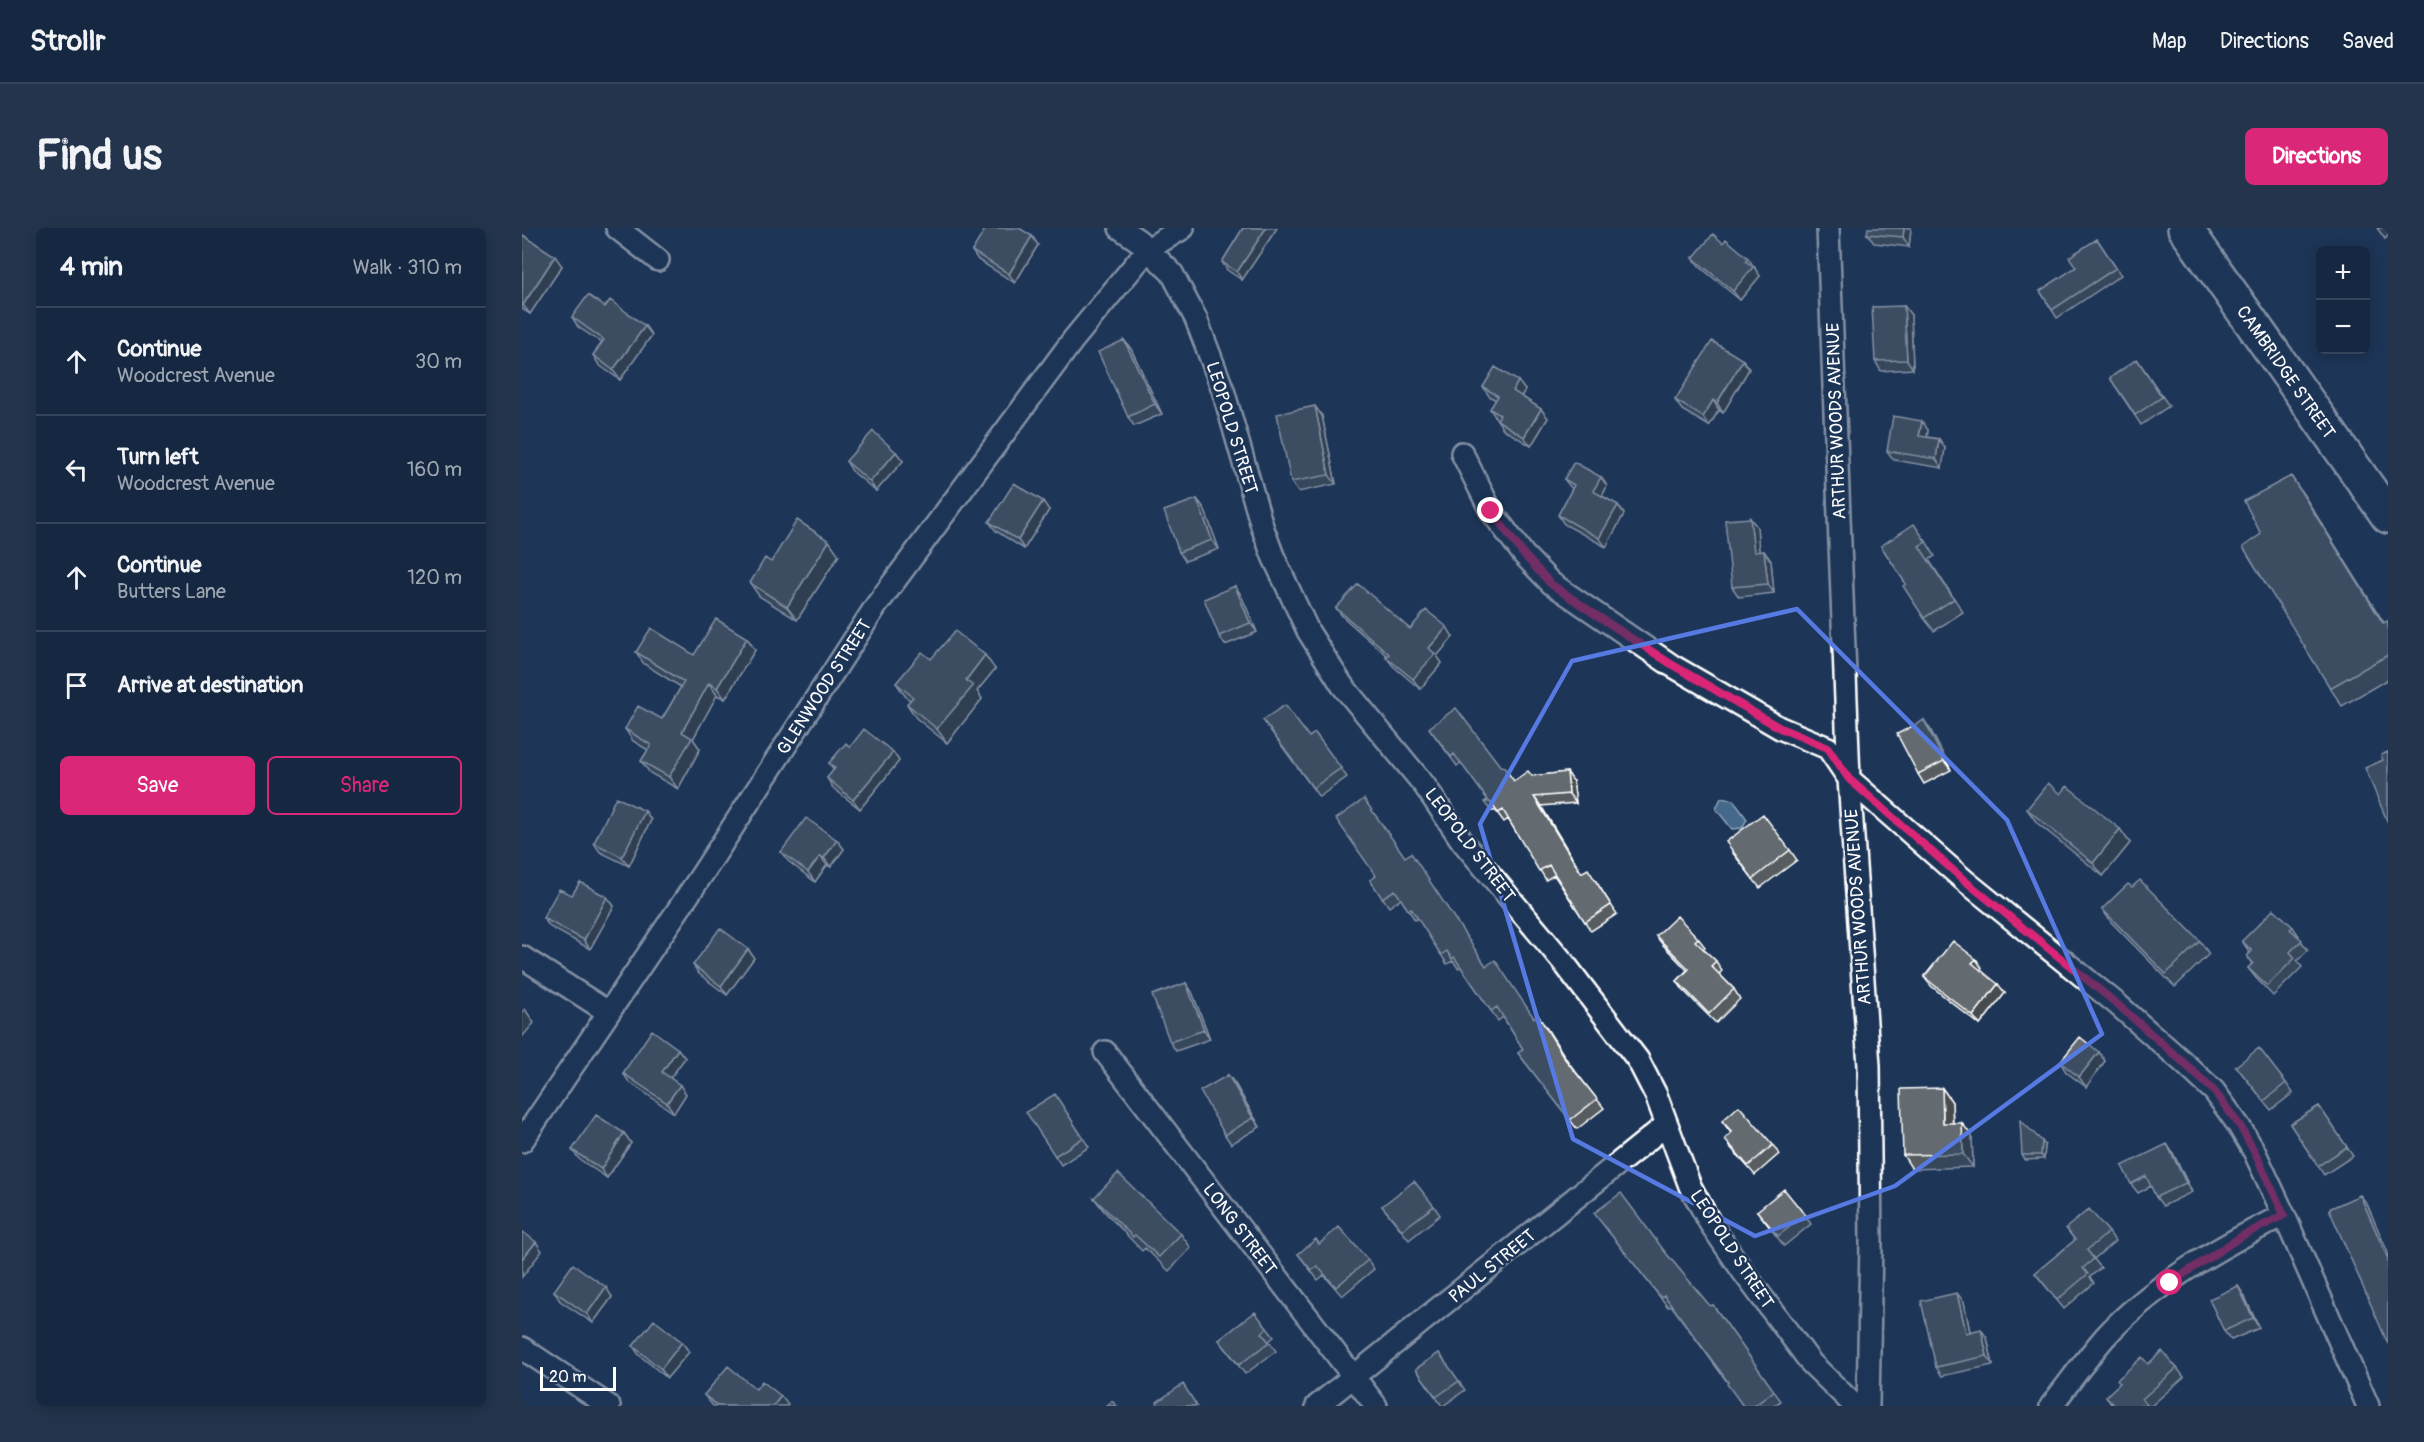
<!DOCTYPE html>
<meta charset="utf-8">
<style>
:root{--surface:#162841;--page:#23344c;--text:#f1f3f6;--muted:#9ea6b1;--line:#35445a;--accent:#db2777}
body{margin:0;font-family:Pangolin,sans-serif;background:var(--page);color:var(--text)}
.controls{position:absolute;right:18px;top:18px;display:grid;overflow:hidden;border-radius:9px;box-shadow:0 3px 15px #0003}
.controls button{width:54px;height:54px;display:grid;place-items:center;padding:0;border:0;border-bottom:2px solid var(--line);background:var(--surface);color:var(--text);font:30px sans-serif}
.scale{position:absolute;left:18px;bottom:15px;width:76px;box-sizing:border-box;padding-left:6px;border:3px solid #fff;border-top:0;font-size:16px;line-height:21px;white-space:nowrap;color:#fff;-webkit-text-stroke:4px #1d3557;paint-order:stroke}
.stop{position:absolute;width:18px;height:18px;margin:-14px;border:4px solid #db2777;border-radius:50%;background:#fff}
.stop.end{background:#db2777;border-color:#fff;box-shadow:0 2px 6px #0008}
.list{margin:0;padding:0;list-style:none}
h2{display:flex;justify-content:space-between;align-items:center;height:78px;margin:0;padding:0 24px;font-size:26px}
h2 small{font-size:20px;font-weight:400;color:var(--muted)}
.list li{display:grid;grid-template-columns:39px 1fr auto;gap:18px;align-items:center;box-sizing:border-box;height:108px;padding:0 24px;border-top:2px solid var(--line)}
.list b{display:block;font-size:22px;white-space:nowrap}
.list p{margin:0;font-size:20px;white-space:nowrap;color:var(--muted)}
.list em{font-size:20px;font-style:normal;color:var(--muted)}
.actions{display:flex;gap:12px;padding:18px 24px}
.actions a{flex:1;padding:14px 0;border:2px solid var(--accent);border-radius:9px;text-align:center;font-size:21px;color:var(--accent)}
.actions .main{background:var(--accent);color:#fff}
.icon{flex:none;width:33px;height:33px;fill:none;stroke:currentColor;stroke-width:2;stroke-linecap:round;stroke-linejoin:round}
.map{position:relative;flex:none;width:1866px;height:1178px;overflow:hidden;border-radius:9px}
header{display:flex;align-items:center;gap:36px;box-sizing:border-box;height:84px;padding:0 30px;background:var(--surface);border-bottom:2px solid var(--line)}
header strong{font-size:28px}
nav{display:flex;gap:33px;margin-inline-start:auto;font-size:21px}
.intro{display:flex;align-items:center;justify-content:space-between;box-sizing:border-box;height:144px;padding:0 36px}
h1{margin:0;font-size:42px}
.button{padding:15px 27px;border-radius:9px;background:var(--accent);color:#fff;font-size:21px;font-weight:700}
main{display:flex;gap:36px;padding:0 36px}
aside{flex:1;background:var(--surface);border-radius:9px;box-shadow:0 3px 15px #0003}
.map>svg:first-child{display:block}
.water{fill:#44698b;stroke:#8fa5b9;stroke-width:1.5}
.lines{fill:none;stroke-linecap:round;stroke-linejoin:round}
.minor-casing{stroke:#fff;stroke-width:26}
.primary-casing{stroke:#fff;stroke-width:38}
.minor{stroke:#1d3557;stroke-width:21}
.primary{stroke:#1d3557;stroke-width:33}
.wall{fill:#565c60;stroke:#fff;stroke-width:1.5}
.shaded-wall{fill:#464b4e;stroke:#fff;stroke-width:1.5}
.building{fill:#646b70;stroke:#fff;stroke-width:1.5}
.route{stroke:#db2777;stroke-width:8}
.marked{fill:none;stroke:#567ae2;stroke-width:4.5;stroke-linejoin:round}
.labels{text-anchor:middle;stroke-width:5;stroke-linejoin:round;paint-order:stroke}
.street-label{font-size:18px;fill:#fff;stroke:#1d3557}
</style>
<header>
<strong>Strollr</strong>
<nav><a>Map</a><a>Directions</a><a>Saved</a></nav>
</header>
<div class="intro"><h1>Find us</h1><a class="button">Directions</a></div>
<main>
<aside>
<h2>4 min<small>Walk · 310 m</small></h2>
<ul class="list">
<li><svg class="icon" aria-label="ahead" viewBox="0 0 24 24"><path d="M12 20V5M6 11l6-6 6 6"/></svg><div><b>Continue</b><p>Woodcrest Avenue</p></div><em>30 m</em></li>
<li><svg class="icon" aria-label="left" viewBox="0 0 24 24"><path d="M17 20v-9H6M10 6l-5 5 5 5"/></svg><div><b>Turn left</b><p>Woodcrest Avenue</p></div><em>160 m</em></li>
<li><svg class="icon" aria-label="ahead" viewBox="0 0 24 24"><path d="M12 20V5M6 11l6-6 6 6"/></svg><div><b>Continue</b><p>Butters Lane</p></div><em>120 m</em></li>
<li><svg class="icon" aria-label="arrive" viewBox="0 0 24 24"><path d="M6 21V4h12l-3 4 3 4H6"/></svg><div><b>Arrive at destination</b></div></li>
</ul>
<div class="actions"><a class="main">Save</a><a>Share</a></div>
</aside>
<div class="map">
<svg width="1866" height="1178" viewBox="0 0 1866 1178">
<rect width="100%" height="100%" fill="#1d3557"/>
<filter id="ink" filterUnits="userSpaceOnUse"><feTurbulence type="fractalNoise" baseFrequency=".0167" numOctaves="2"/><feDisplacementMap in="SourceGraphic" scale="12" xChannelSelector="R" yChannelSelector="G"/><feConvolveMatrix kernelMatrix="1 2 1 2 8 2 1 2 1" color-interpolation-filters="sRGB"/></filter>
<g filter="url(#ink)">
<path class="water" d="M1199,570L1211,572L1225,591L1220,600L1210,601L1194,581Z"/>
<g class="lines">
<defs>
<path id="minor" d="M95,0L136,32
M598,0L617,13L650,45L674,91L701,162L740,298L751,328L786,403L820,457L903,558L940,613L1042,735L1116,832L1134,867L1168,958L1188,995L1222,1045L1289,1135L1333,1178
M1306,0L1327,551L1347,838L1349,1014L1346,1178
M940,225L969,283L1002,327L1029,355L1149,437L1258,500L1306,520L1327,551L1442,652L1595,776L1661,834L1692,863L1717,898L1732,923L1762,987C1699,1018 1630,1057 1583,1109C1564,1131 1547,1155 1529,1178
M0,729L86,784
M583,824L854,1178
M0,913L179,648L354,378L551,112L626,21L661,0
M1762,987L1846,1178
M0,1120L87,1178
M795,1178L1144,897"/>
<path id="primary" d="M1663,0L1866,288"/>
</defs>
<use href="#minor" class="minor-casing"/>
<use href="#primary" class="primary-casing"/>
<use href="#minor" class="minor"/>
<use href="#primary" class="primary"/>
</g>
<path class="wall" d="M721,0H755L720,52L705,42L700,34Z
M1389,0L1387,19L1352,15L1345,6Z
M0,8L40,38L8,86L0,81Z
M510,8L516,17L493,55L456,32L450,23Z
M1575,11L1599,47L1535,90L1518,63L1554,39Z
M1171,30L1233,39L1232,40L1238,48L1218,72L1178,39Z
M1382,78L1389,87L1391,141L1359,143L1353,133Z
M83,79L123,98L130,107L98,152L77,137L71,127L80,115L56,99L50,89Z
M602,112L609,121L640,186L612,198L606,189Z
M1615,131L1647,178L1619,197L1588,150Z
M1221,132L1227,141L1201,185L1197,182L1187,198L1160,182L1153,172Z
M996,153L1003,162L999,168L1019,181L1026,190L1009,218L981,201L968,181L974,172L967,168L961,159Z
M800,188L814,256L776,264L769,254Z
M1406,202L1405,209L1417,211L1423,220L1420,240L1372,232L1365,223Z
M374,224L381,233L354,263L330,243L324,233Z
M1079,249L1085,258L1080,268L1096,277L1102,286L1084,319L1042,296L1036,287L1050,261L1042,251Z
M1781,266L1862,395L1866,393V451L1820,478L1808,460L1739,306Z
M675,271L682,280L697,321L663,333L657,324Z
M527,282L502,321L474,303L467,294Z
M1228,290L1235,299L1237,324L1242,323L1249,333L1252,365L1217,369L1210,359Z
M1402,310L1413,328L1407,332L1441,384L1412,403L1402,390L1384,356L1359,318Z
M317,327L275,392L237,368L228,355L249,334Z
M713,358L719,367L735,404L703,417L697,408Z
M814,380L888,401L931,409L915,428L920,435L898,461L871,438L864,429L865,428L821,389Z
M225,410L233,422L203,471L195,467L171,511L178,521L156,561L128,545L119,533L126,522L111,513L103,501L140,491L159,459L122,436L114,424L172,427Z
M409,431L473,441L455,463L460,471L425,515L394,490L385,476L388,472L384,469L374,455Z
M741,492L787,509L793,505L825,549L797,569Z
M1402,492L1408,501L1429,542L1402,556L1396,546Z
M907,500L979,539L992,553L1010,548L1045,544L1051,553L1054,575L1019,578L1059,645L1072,650L1095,686L1069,703L1032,647L1024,652L986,591L982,594L974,583H969L962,574L966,572L939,535L935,538Z
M371,524L377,533L338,581L311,560L305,550L312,542L307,535Z
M1539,566L1598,601L1608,615L1581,648L1515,595L1505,581Z
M123,583L129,592L107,638L78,624L72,615Z
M315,612L322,621L309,639L305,637L293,654L266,633L259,624Z
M1268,622L1275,632L1238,660L1210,624Z
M883,629L964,738L1012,790L1022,796L1047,835L1082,880L1055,901L996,825L1001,821L981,789L976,793L939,739L936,740L931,733L925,736L896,690L893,692L879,671L867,679L848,652Z
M1610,659L1678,713L1687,726L1653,759L1589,694L1580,681Z
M50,667L85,669L92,678L68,721L28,699L21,690Z
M1771,699L1777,708L1776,709L1786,722L1775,733L1780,739L1751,768L1733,749L1726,740L1730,736L1725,728L1728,725L1720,713Z
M1134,708L1176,710L1183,719L1181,721L1194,733L1200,743L1197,746L1212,761L1218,771L1194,795L1161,762L1155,753L1165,742L1141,717Z
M226,721L232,730L205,767L177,746L171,737Z
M1454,731L1460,740L1459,742L1483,765L1458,797L1409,758L1402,749Z
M664,755L670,764L688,811L654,823L648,814Z
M156,821L163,830L148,850L164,866L152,885L107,854L101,845Z
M1577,824L1583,833L1564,859L1544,844L1538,834Z
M1714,838L1764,855L1771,865L1749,882Z
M706,847L713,856L738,899L709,916L703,907Z
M1420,860L1430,874L1431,895L1450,908L1451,939L1390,941L1381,927Z
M539,876L567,919L539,937L533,928Z
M1797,878L1831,928L1802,947L1768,896Z
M1200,893L1251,917L1257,926L1233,947L1209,920L1203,911L1209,905Z
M102,905L109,915L85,950L57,931L50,922Z
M1523,917L1522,931L1503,932L1500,927Z
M1651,925L1670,964L1641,978L1634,969L1629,958L1616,965L1609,956Z
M572,970L659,1006L669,1020L647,1043L623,1020L620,1023L582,983Z
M860,978H912L918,987L887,1012Z
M1235,983L1283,987L1289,996L1262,1018Z
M1072,985L1143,1024L1188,1078L1191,1077L1259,1173L1251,1178H1221L1206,1155L1149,1077L1146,1079Z
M1544,1000L1587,1004L1593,1013L1572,1031L1579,1040L1568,1049L1572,1055L1542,1081L1513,1045L1553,1012Z
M797,1016L846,1032L852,1041L820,1068L802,1047L796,1052L776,1026Z
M1716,1058L1722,1067L1737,1100L1709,1112L1702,1103Z
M32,1063L90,1069L71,1095L38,1073Z
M1442,1074L1448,1104L1465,1110L1471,1137L1420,1148L1414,1139Z
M745,1100L752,1109L747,1113L754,1123L723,1146L697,1112Z
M160,1114L167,1124L145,1150L117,1127L111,1118Z
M917,1125L943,1162L921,1178H920L894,1141Z
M1626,1136L1655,1140L1662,1149L1629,1178H1590L1584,1168Z
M234,1161L266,1177L191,1178L182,1167Z"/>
<path class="shaded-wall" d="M744,0H755L720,52L715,44Z
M1382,0H1389L1387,19L1381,9Z
M1855,0H1866V8L1863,11Z
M510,8L516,17L493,55L487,46Z
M33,28L40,38L8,86L1,77Z
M1226,30L1238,48L1218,72L1211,63L1224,33Z
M1382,78L1389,87L1391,141L1385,132Z
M123,98L130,107L98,152L91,142Z
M602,112L609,121L640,186L633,176Z
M1221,132L1227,141L1201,185L1195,175Z
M996,153L1003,162L997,172L991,163Z
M1191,172L1197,182L1187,198L1181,189Z
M793,178L800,188L814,256L807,247Z
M1019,181L1026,190L1009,218L1002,209Z
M1400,193L1406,202L1404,217L1397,208Z
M1417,211L1423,220L1420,240L1414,231Z
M374,224L381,233L354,263L348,254Z
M1769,248L1781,266L1866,402Z
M1079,249L1085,258L1078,272L1071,263Z
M675,271L682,280L697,321L690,312Z
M521,273L527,282L502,321L496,312Z
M1096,277L1102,286L1084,319L1077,310Z
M1228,290L1235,299L1238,334L1232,324Z
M307,313L317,327L275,392L265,379Z
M1242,323L1249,333L1252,365L1246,356Z
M713,358L719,367L735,404L728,395Z
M925,399L931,409L915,428L920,435L898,461L891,451L907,420Z
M225,410L233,422L203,471L195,460Z
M463,427L473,441L455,463L460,471L425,515L415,501L444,452Z
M187,455L195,467L171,511L178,521L156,561L147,549L160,504Z
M1402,492L1408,501L1429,542L1422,533Z
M371,524L377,533L338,581L331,572Z
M1045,544L1051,553L1054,575L1047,566Z
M1012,569L1019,578L1065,654L1059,645Z
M123,583L129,592L107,638L100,629Z
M1598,601L1608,615L1581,648L1571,635Z
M315,612L322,621L309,639L302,630Z
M298,628L305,637L293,654L286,644Z
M85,669L92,678L68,721L62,712Z
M226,721L232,730L205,767L199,758Z
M1454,731L1460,740L1457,744L1450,735Z
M664,755L670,764L688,811L682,802Z
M1476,756L1483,765L1458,797L1451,788Z
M3,781L12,795L0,809V784Z
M156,821L163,830L146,853L140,844Z
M1577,824L1583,833L1564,859L1557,849Z
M706,847L713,856L738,899L731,890Z
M158,857L164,866L152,885L145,875Z
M1420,860L1430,874L1431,909L1421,895Z
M1440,895L1450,908L1451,939L1441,926Z
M102,905L109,915L85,950L79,941Z
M1520,913L1523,917L1522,931L1519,927Z
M1645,916L1651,925L1670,964L1664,955Z
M1838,967L1845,976L1866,1025V1031Z
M14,1014L20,1023L0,1049V1031Z
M1716,1058L1722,1067L1737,1100L1731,1090Z
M84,1059L90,1069L71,1095L65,1086Z
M1435,1065L1442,1074L1450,1114L1444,1105Z
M1459,1101L1465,1110L1471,1137L1465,1128Z
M160,1114L167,1124L145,1150L139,1141Z
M259,1168L266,1177L265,1178H251Z"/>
<path class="building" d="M464,0H497L510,8L487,46L450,23Z
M721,0H744L715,44L700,34Z
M1346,0H1382L1381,9L1345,6Z
M1191,6L1201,15L1204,11L1226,30L1224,33L1231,39L1211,63L1171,30Z
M1,7L33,28L1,77L0,76Z
M1575,11L1594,40L1530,82L1518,63L1554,39L1547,29Z
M66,67L83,79L88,72L123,98L91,142L71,127L82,112L50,89Z
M1382,78L1385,132L1353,133L1350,79Z
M602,112L633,176L606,189L576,124Z
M1190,113L1221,132L1195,175L1191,172L1181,189L1153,172Z
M1615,131L1640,169L1613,187L1588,150Z
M973,139L996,153L991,163L1019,181L1002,209L975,192L978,187L968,181L976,168L961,159Z
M793,178L807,247L769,254L755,186Z
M1371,188L1400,193L1397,208L1417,211L1414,231L1365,223Z
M351,203L374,224L348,254L324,233Z
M1052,234L1079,249L1071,263L1096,277L1077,310L1036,287L1052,257L1042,251Z
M1769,248L1861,395L1866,393V427L1808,460L1721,319L1739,306L1722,273Z
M492,255L521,273L496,312L467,294Z
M675,271L690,312L657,324L642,283Z
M1228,290L1232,324L1242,323L1246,356L1210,359L1203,292Z
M275,292L307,313L265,379L228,355L243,330L249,334Z
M1392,296L1404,314L1397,318L1432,371L1402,390L1381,358L1384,356L1359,318Z
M836,356L888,401L904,382L925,399L907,420L913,426L891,451L864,429L867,426L814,380Z
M713,358L728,395L697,408L682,371Z
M194,391L225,410L195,460L187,455L160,504L170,510L147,549L119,533L129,517L103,501L116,478L140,491L162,454L114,424L129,400L172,427Z
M433,403L463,427L444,452L451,458L415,501L385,476L391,469L374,455L400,424L409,431Z
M763,477L787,509L793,505L819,540L791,560L741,492Z
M934,480L979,539L981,538L992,553L1006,543L1010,548L1045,544L1047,566L1012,569L1059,645L1066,641L1089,677L1063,694L1027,637L1017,643L981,582L976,585L968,574H962L966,572L932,526L929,529L907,500Z
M1402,492L1422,533L1396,546L1375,506Z
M342,501L371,524L331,572L305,550L313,540L307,535L324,515L328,519Z
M1866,524V595L1843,540L1861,532L1859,527Z
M1526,555L1539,566L1545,558L1598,601L1571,635L1505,581Z
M94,569L123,583L100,629L72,615Z
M842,571L883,629L889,625L964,738L973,732L1012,790L1016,787L1043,831L1075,871L1048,892L996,825L1001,821L975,779L969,783L932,729L930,731L925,723L919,727L889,680L886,682L873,662L860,670L848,652L854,648L814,591Z
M1241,586L1268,622L1231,651L1204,614Z
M284,590L315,612L302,630L298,628L286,644L259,624Z
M1618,652L1678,713L1644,746L1580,681L1606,656L1610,659Z
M58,654L85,669L62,712L21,690L37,661L50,667Z
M1752,681L1771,699L1768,701L1780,712L1768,724L1773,730L1745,758L1726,740L1731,735L1725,728L1730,723L1720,713Z
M1155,688L1176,710L1173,713L1194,733L1189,738L1212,761L1187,786L1155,753L1167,741L1134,708Z
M198,700L226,721L199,758L171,737Z
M1431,713L1454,731L1450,735L1476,756L1451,788L1402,749Z
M664,755L682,802L648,814L630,767Z
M130,802L156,821L140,844L158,857L145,875L101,845Z
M1558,809L1577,824L1557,849L1538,834Z
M1737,820L1764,855L1742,873L1714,838Z
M706,847L731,890L703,907L678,863Z
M1420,860L1421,895H1440L1441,926L1381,927L1379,861Z
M533,866L561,910L533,928L504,884Z
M1217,878L1251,917L1226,938L1203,911L1210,904L1200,893Z
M1797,878L1825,919L1796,938L1768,896Z
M74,887L102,905L79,941L50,922Z
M1498,892L1520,913L1519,927H1500Z
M1645,916L1664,955L1634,969L1624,948L1609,956L1600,938Z
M596,945L659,1006L637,1029L613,1007L611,1009L572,970Z
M892,953L912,978L880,1002L860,978Z
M1262,961L1283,987L1256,1008L1235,983Z
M1099,965L1143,1024L1188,1078L1191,1077L1252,1163L1232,1178H1221L1205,1156L1206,1154L1142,1067L1139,1070L1072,985Z
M1838,967L1866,1031V1116L1807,981Z
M1567,981L1587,1004L1565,1022L1572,1031L1561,1040L1566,1046L1535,1072L1513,1045L1553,1012L1544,1000Z
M817,999L846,1032L814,1059L795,1038L789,1042L776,1026L794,1011L797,1016Z
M0,1003L14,1014L0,1031Z
M51,1036L84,1059L65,1086L32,1063Z
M1716,1058L1731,1090L1702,1103L1687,1071Z
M1435,1065L1444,1105L1459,1101L1465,1128L1414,1139L1399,1073Z
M733,1084L745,1100L740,1105L747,1114L717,1137L697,1112Z
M132,1092L160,1114L139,1141L111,1118Z
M1640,1123L1655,1140L1620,1171L1626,1178H1593L1584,1168L1598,1155L1595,1152L1620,1129L1626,1136Z
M917,1125L937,1153L914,1169L894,1141Z
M206,1138L234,1161L240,1153L259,1168L251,1178H196L182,1167Z
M661,1156L675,1178H637L635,1174Z
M590,1173L595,1178H585Z"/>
</g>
<g class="lines" filter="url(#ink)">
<path class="route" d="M969,283L1002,327L1029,356L1071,385L1149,436L1258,500L1306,520L1327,551L1442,652L1595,776L1661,834L1692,863L1718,898L1732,923L1762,987L1720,1008L1648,1055"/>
</g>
<path d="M0 0H1866V1178H0ZM1275,381L1485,592L1580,806L1373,958L1233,1008L1051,911L958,596L1050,433Z" fill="#1d3557" fill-opacity=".55" fill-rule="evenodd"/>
<path class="marked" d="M1275,381L1485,592L1580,806L1373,958L1233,1008L1051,911L958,596L1050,433Z"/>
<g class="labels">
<g class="street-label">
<text transform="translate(1764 144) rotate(55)" y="6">CAMBRIDGE STREET</text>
<text transform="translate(1314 193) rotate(-92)" y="6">ARTHUR WOODS AVENUE</text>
<text transform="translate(710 200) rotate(73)" y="6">LEOPOLD STREET</text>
<text transform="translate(302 459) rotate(-57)" y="6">GLENWOOD STREET</text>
<text transform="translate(948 617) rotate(53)" y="6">LEOPOLD STREET</text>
<text transform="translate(1336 679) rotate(-94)" y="6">ARTHUR WOODS AVENUE</text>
<text transform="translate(718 1001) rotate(53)" y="6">LONG STREET</text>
<text transform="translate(1210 1021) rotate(57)" y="6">LEOPOLD STREET</text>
<text transform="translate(970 1038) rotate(-39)" y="6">PAUL STREET</text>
</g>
</g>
</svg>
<div class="controls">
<button>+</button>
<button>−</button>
</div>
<div class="scale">20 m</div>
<div class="stop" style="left:1648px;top:1055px"></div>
<div class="stop end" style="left:969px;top:283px"></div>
</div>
</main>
